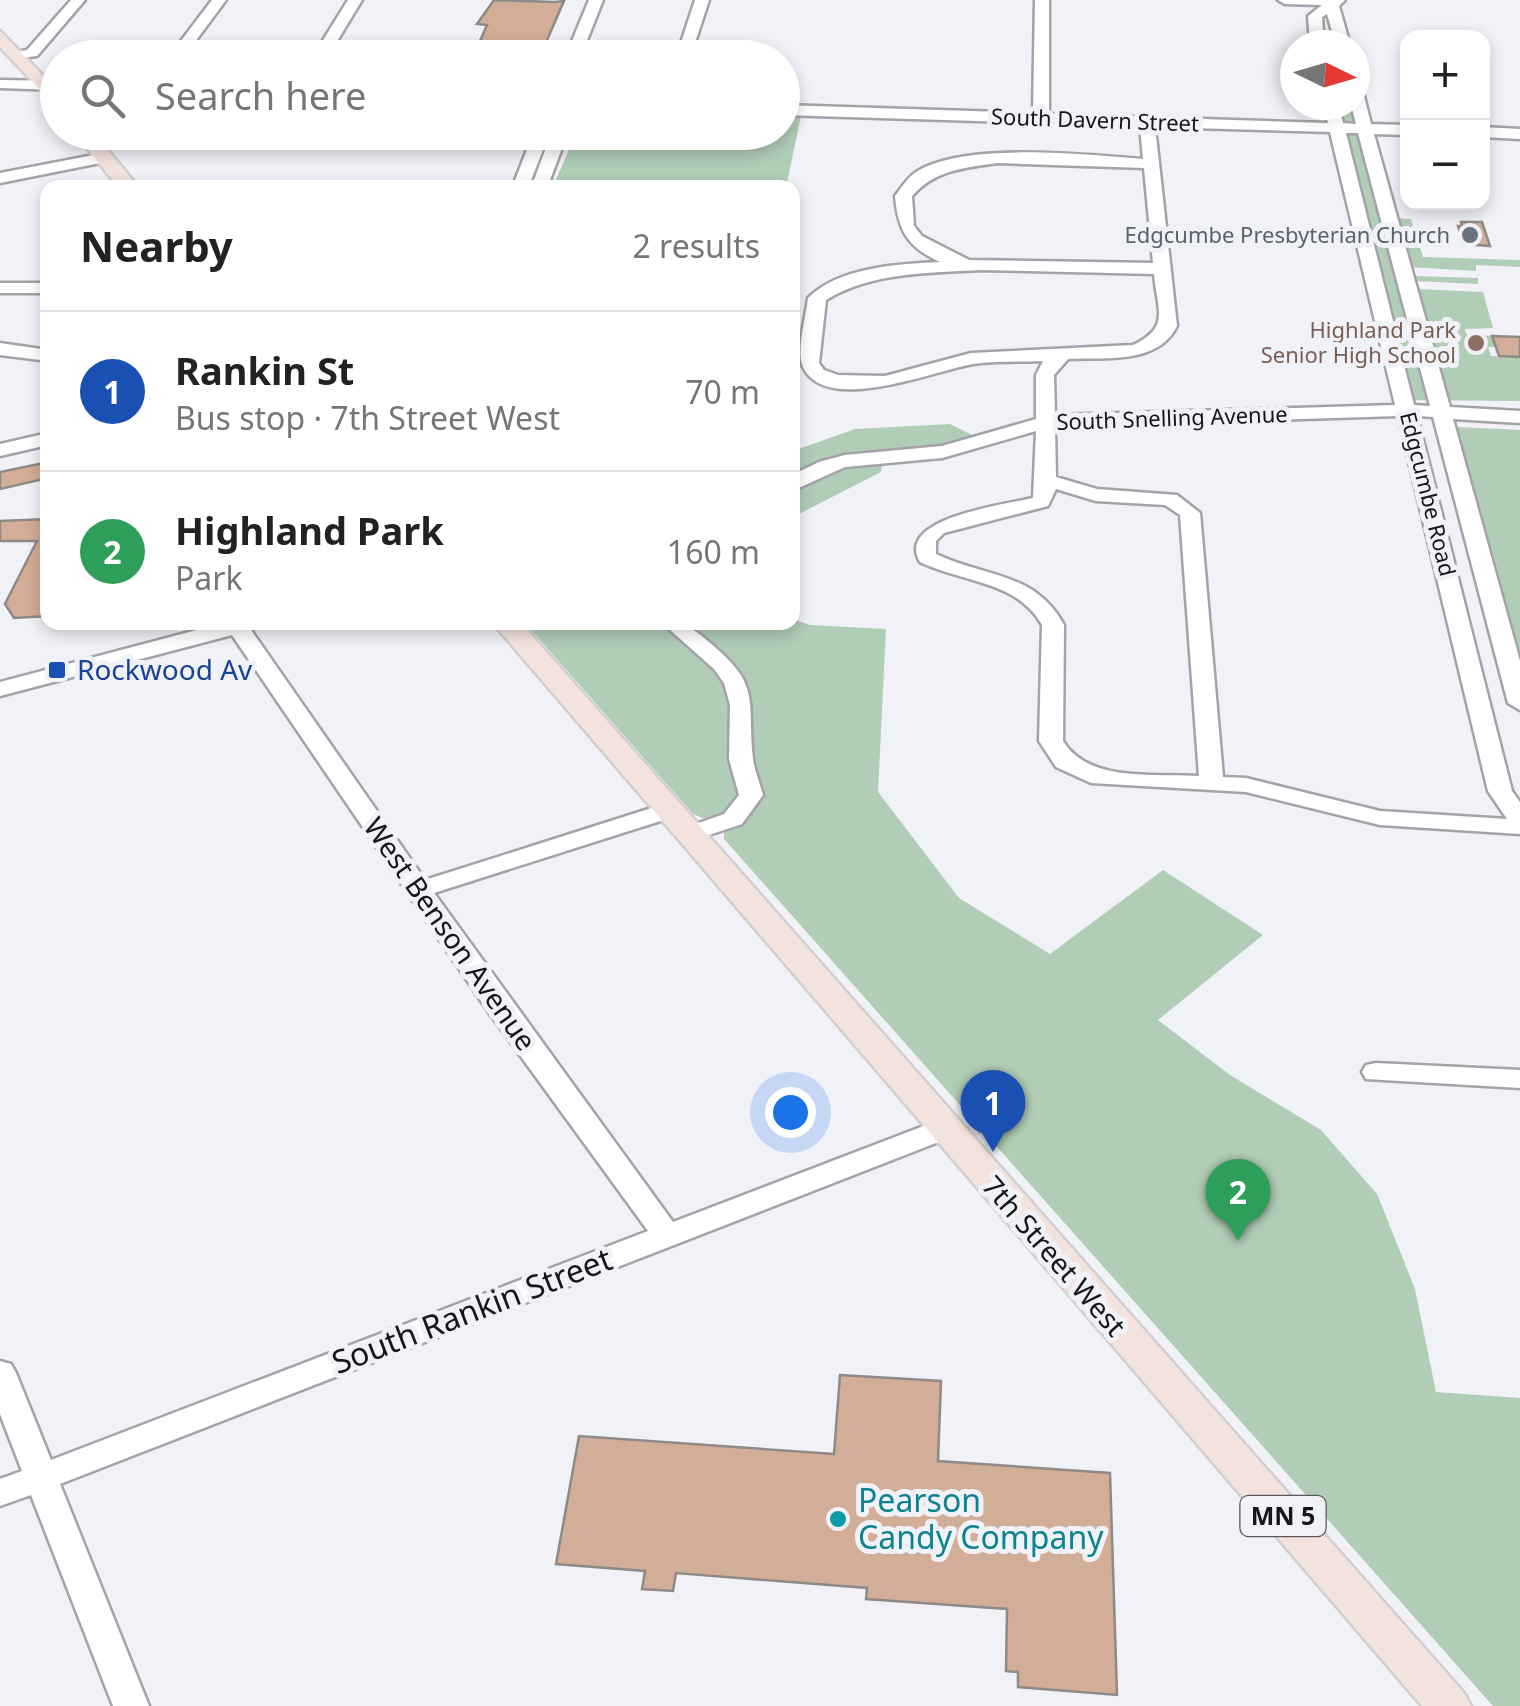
<!DOCTYPE html>
<meta charset="utf-8">
<style>
:root{--surface:#fff;--page:#f6f6f6;--text:#222;--muted:#767676;--line:#e0e0e0;--accent:#76592c}
body{margin:0;font-family:"Noto Sans",sans-serif;background:var(--page);color:var(--text)}
.controls{position:absolute;right:30px;top:30px;display:grid;overflow:hidden;border-radius:20px;box-shadow:0 5px 15px #0003}
.controls button{width:90px;height:90px;display:grid;place-items:center;padding:0;border:0;border-bottom:2px solid var(--line);background:var(--surface);color:var(--text);font:50px sans-serif}
.compass{position:absolute;left:1280px;top:30px;width:90px;height:90px;border-radius:50%;background:var(--surface);box-shadow:0 5px 15px #0003;rotate:95deg}
.you{position:absolute;left:790px;top:1112px;width:35px;height:35px;margin:-25px;border:8px solid #fff;border-radius:50%;background:#1a73e8;box-shadow:0 0 0 15px #1a73e833}
.badge{display:grid;place-items:center;width:65px;height:65px;border-radius:50%;background:var(--accent);color:#fff;font-size:32px;font-weight:700}
.pin{position:absolute;translate:-50% -82px;filter:drop-shadow(0 2px 5px #0008)}
.pin::after{content:'';position:absolute;top:52px;width:35px;height:30px;background:inherit;clip-path:polygon(0 0,100% 0,50% 100%)}
.list{margin:0;padding:0;list-style:none}
h2{display:flex;justify-content:space-between;align-items:center;height:130px;margin:0;padding:0 40px;font-size:42px}
h2 small{font-size:32px;font-weight:400;color:var(--muted)}
.list li{display:grid;grid-template-columns:65px 1fr auto;gap:30px;align-items:center;box-sizing:border-box;height:160px;padding:0 40px;border-top:2px solid var(--line)}
.list b{display:block;font-size:38px;white-space:nowrap}
.list p{margin:0;font-size:32px;white-space:nowrap;color:var(--muted)}
.list em{font-size:32px;font-style:normal;color:var(--muted)}
.icon{flex:none;width:55px;height:55px;fill:none;stroke:currentColor;stroke-width:2;stroke-linecap:round;stroke-linejoin:round}
.map{position:relative;flex:none;width:1520px;height:1706px;overflow:hidden}
.search{position:absolute;background:var(--surface);box-shadow:0 5px 15px #0003;left:40px;top:40px;width:760px;height:110px;display:flex;align-items:center;gap:25px;box-sizing:border-box;padding:0 35px;border-radius:55px;color:var(--muted);font-size:38px}
.panel{position:absolute;background:var(--surface);box-shadow:0 5px 15px #0003;left:40px;top:180px;width:760px;height:450px;border-radius:20px}
.map>svg:first-child{display:block}
.green{fill:#b1cdb6}
.building{fill:#d2ad97;stroke:#908a87;stroke-width:2.5}
.lines{fill:none;stroke-linecap:round;stroke-linejoin:round}
.minor-casing{stroke:#a3a3a9;stroke-width:5}
.major-casing{stroke:#d0d0d1;stroke-width:5}
.minor{fill:#fff;fill-rule:evenodd}
.major{fill:#f4e3dc;fill-rule:evenodd}
.worship-dot{fill:#6b7280;stroke:#f1f1f8;stroke-width:4}
.education-dot{fill:#8d6e63;stroke:#f1f1f8;stroke-width:4}
.transit-dot{fill:#1a4fb4;stroke:#f1f1f8;stroke-width:4}
.culture-dot{fill:#0f9aa8;stroke:#f1f1f8;stroke-width:4}
.labels{text-anchor:middle;stroke-width:10;stroke-linejoin:round;paint-order:stroke}
.far-street-label{font-size:22px;fill:#161618;stroke:#f1f1f8}
.far-worship-label{font-size:22px;fill:#5b616d;stroke:#f1f1f8;text-anchor:end}
.far-education-label{font-size:22px;fill:#785e54;stroke:#f1f1f8;text-anchor:end}
.shield{fill:#f1f1f8;stroke:#58585b;stroke-width:2.5}
.shield-label{font-size:25px;font-weight:bold;fill:#161618}
.transit-label{font-size:28px;fill:#164399;stroke:#f1f1f8;text-anchor:start}
.street-label{font-size:28px;fill:#161618;stroke:#f1f1f8}
.near-street-label{font-size:32px;fill:#161618;stroke:#f1f1f8}
.near-culture-label{font-size:32px;fill:#0d838f;stroke:#f1f1f8;text-anchor:start}
</style>
<div class="map">
<svg width="1520" height="1706" viewBox="0 0 1520 1706">
<rect width="100%" height="100%" fill="#f1f1f8"/>
<path class="green" d="M1355,72L1369,122L1382,123L1385,131L1373,135L1396,218L1411,219L1423,257L1520,260V267L1476,265V271L1410,267L1413,276L1478,278V284L1414,281L1417,289L1483,292L1493,328L1465,329L1466,334L1492,336L1496,347H1488L1491,356L1520,357V401L1400,400L1334,134L1325,121H1330L1327,105H1355Z
M783,116H801L786,187H553L576,133L782,132Z
M950,424L974,436L938,449L863,454L793,478V451L855,429Z
M1457,427L1520,430V676V675Z
M883,461L881,472L793,517V492C820,470 848,464 883,461Z
M793,619L810,625L886,629L878,792L959,898L1050,954L1163,870L1263,935L1158,1020L1230,1075L1321,1130L1377,1194L1415,1289L1436,1392L1520,1398V1706H1493L724,839V833L749,814L761,797L748,751L750,705L681,623Z
M525,623H661L715,668L730,693L741,797L725,816L710,821L693,814Z"/>
<path class="building" d="M494,0L555,2L564,1L544,47L528,46L526,51L476,50L487,25L477,24Z
M1461,222H1482L1490,246L1464,244L1458,226H1462Z
M1492,336L1520,337V357L1499,356Z
M48,462V478L0,489V472Z
M48,519V616L14,618L5,604L37,541H0V521Z
M840,1375L941,1381L938,1461L1110,1473L1117,1695L1018,1687V1672L1006,1671L1007,1609L866,1599L867,1588L676,1573L673,1591L642,1589L645,1571L556,1564L579,1436L834,1454Z"/>
<g class="lines">
<defs>
<path id="minor" d="M71,0H85L37,56L12,59V53L27,50Z
M212,0H226L183,58H168Z
M348,0H362L327,58H312Z
M589,0H603L580,58H565Z
M695,0H709L690,58H676Z
M1035,0H1049V114L1328,123L1323,105H1339L1343,123L1356,124L1351,105H1355V87L1363,92L1371,124L1408,125V135L1374,134L1450,407L1520,411V423L1453,419L1520,661V710L1508,703L1433,417L1417,416L1512,791L1520,802V834L1380,825L1246,792L1091,783L1056,767L1039,741L1042,625C1018,581 961,582 920,562C894,518 1004,505 1033,498L1036,431L942,458L845,467L792,491V475L819,462L845,455L942,446L1036,419V375L1043,361C1020,362 996,361 973,364C936,370 826,416 803,367C796,351 806,316 808,298C839,267 898,264 940,262C907,247 898,230 895,196C901,188 908,177 916,172C965,141 1086,155 1143,159L1140,126L782,115V105L1033,113ZM1155,127L1330,132L1395,405L1055,415L1054,375L1068,359C1105,357 1158,365 1177,326ZM1346,133H1358L1430,406L1414,405ZM997,163L1144,168L1153,263L969,260L922,236L914,226L912,196C935,170 963,168 997,163ZM981,270L1154,274C1157,310 1171,327 1133,345L971,353L885,376L838,375L824,370L819,363L826,300C872,272 927,273 981,270ZM1398,416L1488,791L1507,819L1380,811L1246,778L1223,777L1200,513L1177,495L1097,489L1056,477L1055,427ZM1056,489L1096,501L1165,505L1180,515L1199,776C1154,773 1089,783 1063,741L1064,625C1034,571 986,578 936,554V541L944,533L1048,506Z
M1278,0H1345L1339,6L1350,45H1336L1327,14L1322,17L1324,45H1310L1308,16L1322,5L1285,4Z
M0,80L58,81V90L0,88Z
M1482,127L1520,129V139L1482,137Z
M534,132H550L528,188H512Z
M552,132H568L547,188H531Z
M104,153L110,155V161L0,183V173Z
M0,283H48V293H0Z
M0,343L48,350V361L0,355Z
M48,433V445L0,456V444Z
M227,622H265L251,630L425,880L658,806H676L679,811L676,816L434,893L673,1222L934,1122H954L958,1129L954,1136L60,1484L149,1706H113L31,1495L0,1506V1479L22,1471L0,1414V1361L11,1364L16,1373L51,1460L648,1231L490,1014L232,635L0,696V682Z
M661,622C684,622 691,627 709,642C762,686 747,698 753,758C754,770 760,783 763,795L742,824L688,842L676,835L679,830L724,814L739,795L729,759L730,705L724,683L714,669Z
M1376,1063L1520,1070V1088L1366,1079L1362,1072L1366,1065Z"/>
<path id="major" d="M0,31L58,91V108L0,47Z
M74,132H93L139,188H119Z
M492,622H520L1464,1693L1471,1706H1422Z"/>
</defs>
<use href="#minor" class="minor-casing"/>
<use href="#major" class="major-casing"/>
<use href="#minor" class="minor"/>
<use href="#major" class="major"/>
</g>
<circle class="worship-dot" cx="1470" cy="235" r="10"/>
<circle class="education-dot" cx="1476" cy="343" r="10"/>
<rect class="transit-dot" x="47" y="660" width="20" height="20" rx="5"/>
<circle class="culture-dot" cx="838" cy="1519" r="10"/>
<g class="labels">
<g class="far-street-label">
<text transform="translate(1095 120) rotate(2)" y="8">South Davern Street</text>
<text transform="translate(1172 418) rotate(-2)" y="8">South Snelling Avenue</text>
<text transform="translate(1428 494) rotate(76)" y="8">Edgcumbe Road</text>
</g>
<g class="far-worship-label">
<text x="1450" y="243">Edgcumbe Presbyterian Church</text>
</g>
<g class="far-education-label">
<text x="1456" y="338">Highland Park<tspan x="1456" dy="25">Senior High School</tspan></text>
</g>
<rect class="shield" x="1240.5" y="1496" width="85" height="40" rx="8"/>
<g class="shield-label">
<text x="1283" y="1525">MN 5</text>
</g>
<g class="transit-label">
<text x="77" y="680">Rockwood Av</text>
</g>
<g class="street-label">
<text transform="translate(450 934) rotate(55)" y="10">West Benson Avenue</text>
<text transform="translate(1054 1256) rotate(49)" y="10">7th Street West</text>
</g>
<g class="near-street-label">
<text transform="translate(472 1311) rotate(-21)" y="11">South Rankin Street</text>
</g>
<g class="near-culture-label">
<text x="858" y="1512">Pearson<tspan x="858" dy="37">Candy Company</tspan></text>
</g>
</g>
</svg>
<div class="controls">
<button>+</button>
<button>−</button>
</div>
<svg class="compass" viewBox="-18 -18 36 36"><path d="M0-13l5 13h-10z" fill="#e53935"/><path d="M0 13l5-13h-10z" fill="#767676"/></svg>
<div class="you"></div>
<div class="pin badge" style="left:993px;top:1152px;background:#1a4fb4">1</div>
<div class="pin badge" style="left:1238px;top:1241px;background:#2e9e5b">2</div>
<div class="search"><svg class="icon" aria-label="search" viewBox="0 0 24 24"><circle cx="10" cy="10" r="6"/><path d="M15 15l6 6"/></svg>Search here</div>
<section class="panel">
<h2>Nearby<small>2 results</small></h2>
<ul class="list">
<li><span class="badge" style="background:#1a4fb4">1</span><div><b>Rankin St</b><p>Bus stop · 7th Street West</p></div><em>70 m</em></li>
<li><span class="badge" style="background:#2e9e5b">2</span><div><b>Highland Park</b><p>Park</p></div><em>160 m</em></li>
</ul>
</section>
</div>
